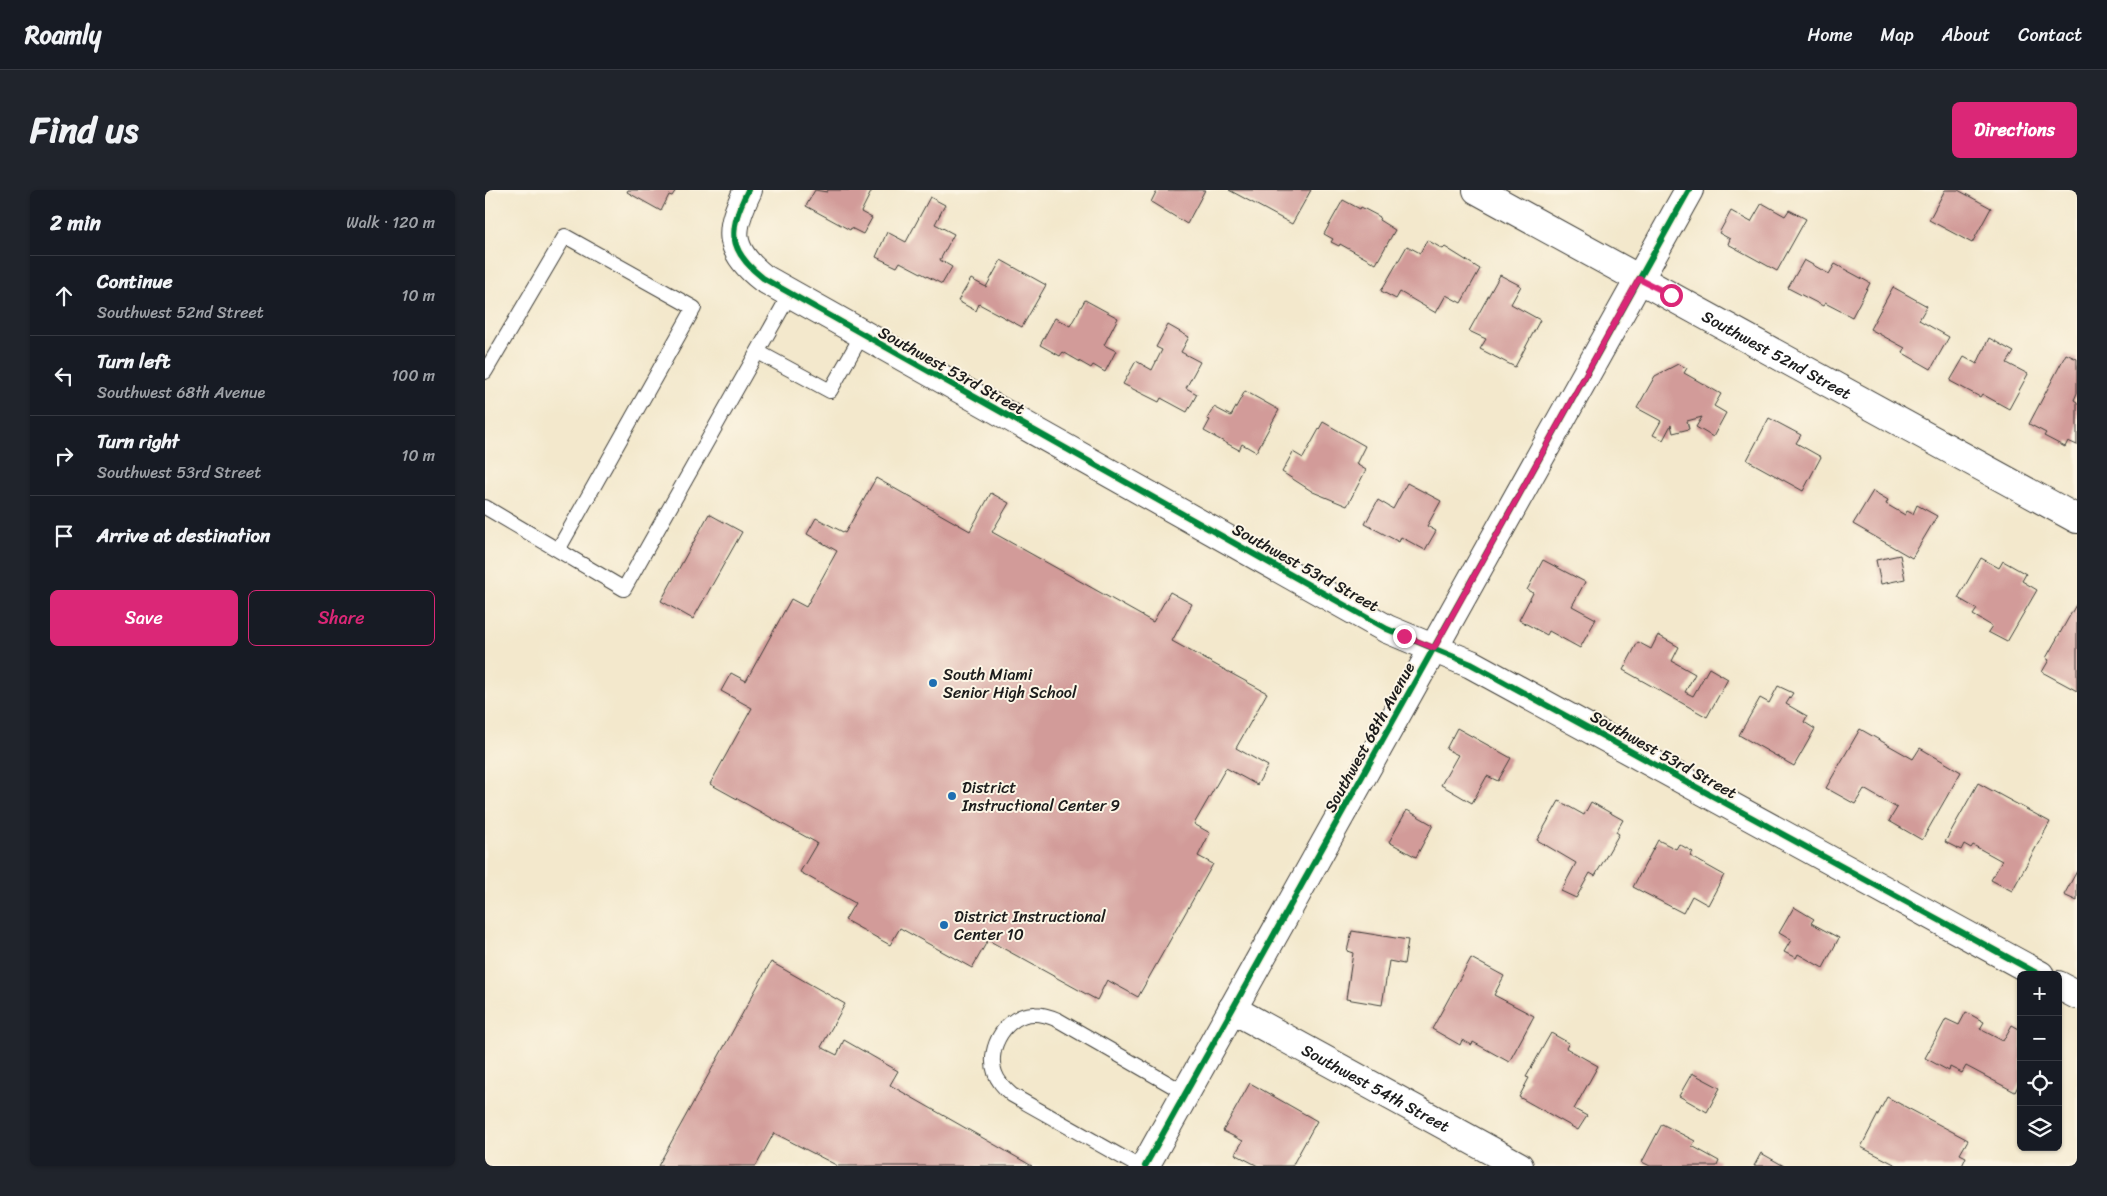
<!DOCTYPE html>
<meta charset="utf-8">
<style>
:root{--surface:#171b24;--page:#20242c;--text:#f1f3f6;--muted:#9ea1a6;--line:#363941;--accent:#db2777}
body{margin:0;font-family:Sriracha,sans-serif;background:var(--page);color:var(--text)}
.controls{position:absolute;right:15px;bottom:15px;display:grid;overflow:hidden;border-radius:8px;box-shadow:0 1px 4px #0004}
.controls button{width:45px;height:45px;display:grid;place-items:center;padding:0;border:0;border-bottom:1px solid var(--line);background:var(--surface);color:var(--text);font:25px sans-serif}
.stop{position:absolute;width:15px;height:15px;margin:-11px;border:4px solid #db2777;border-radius:50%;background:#fff}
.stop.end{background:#db2777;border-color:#fff;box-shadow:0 1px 5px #0008}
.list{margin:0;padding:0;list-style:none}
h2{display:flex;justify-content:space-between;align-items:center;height:65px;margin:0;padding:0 20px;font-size:21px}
h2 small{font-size:16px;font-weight:400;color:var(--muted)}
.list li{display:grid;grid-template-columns:32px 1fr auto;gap:15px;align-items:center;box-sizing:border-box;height:80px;padding:0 20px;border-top:1px solid var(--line)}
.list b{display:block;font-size:19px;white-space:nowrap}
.list p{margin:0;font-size:16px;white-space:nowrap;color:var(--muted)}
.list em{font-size:16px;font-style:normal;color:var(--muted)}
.actions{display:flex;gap:10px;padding:15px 20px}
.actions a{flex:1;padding:11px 0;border:1px solid var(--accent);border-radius:8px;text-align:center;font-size:18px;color:var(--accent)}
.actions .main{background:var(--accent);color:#fff}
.icon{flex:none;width:28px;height:28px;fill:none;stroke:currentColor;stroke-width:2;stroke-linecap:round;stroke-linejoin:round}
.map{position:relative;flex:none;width:1592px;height:976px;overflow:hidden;border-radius:8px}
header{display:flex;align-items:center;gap:30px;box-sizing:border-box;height:70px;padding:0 25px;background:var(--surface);border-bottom:1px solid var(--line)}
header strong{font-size:24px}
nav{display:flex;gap:28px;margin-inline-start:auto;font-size:18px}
.intro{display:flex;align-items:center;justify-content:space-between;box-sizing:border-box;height:120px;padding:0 30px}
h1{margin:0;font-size:35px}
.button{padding:12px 22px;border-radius:8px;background:var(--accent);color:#fff;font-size:18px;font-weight:700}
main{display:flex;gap:30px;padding:0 30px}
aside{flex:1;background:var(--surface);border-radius:8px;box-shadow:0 1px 4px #0004}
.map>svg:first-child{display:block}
.building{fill:#d29b99}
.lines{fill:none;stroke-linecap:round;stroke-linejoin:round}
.service-casing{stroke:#3c3b36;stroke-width:16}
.minor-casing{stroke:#3c3b36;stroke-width:30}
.service{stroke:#fff;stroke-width:14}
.minor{stroke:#fff;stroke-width:28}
.cycleway-casing{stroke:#fcf5e5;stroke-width:9}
.cycleway{stroke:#00873e;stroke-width:6}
.route{stroke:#db2777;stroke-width:6}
.poi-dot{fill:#1f6fb2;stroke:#fcf5e5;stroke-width:2}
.labels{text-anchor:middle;stroke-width:4;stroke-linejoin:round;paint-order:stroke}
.street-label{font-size:16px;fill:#1c1c1c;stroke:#fcf5e5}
.poi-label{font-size:16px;fill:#1c1c1c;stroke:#fcf5e5;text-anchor:start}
</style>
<header>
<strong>Roamly</strong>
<nav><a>Home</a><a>Map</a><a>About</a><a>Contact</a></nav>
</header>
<div class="intro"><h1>Find us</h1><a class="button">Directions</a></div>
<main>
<aside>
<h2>2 min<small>Walk · 120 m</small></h2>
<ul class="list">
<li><svg class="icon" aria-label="ahead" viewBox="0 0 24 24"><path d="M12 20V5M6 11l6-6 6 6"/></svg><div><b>Continue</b><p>Southwest 52nd Street</p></div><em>10 m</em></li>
<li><svg class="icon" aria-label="left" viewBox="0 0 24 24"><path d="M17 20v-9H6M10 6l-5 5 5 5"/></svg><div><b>Turn left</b><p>Southwest 68th Avenue</p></div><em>100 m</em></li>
<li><svg class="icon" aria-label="right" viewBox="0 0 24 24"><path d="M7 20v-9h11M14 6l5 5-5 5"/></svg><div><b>Turn right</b><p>Southwest 53rd Street</p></div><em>10 m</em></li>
<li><svg class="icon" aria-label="arrive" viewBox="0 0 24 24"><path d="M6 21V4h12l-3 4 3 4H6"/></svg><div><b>Arrive at destination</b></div></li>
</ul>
<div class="actions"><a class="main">Save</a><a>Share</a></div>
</aside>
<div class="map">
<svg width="1592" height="976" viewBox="0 0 1592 976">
<rect width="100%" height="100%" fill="#fcf5e5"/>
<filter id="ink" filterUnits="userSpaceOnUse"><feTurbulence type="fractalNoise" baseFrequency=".02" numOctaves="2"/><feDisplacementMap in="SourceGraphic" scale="10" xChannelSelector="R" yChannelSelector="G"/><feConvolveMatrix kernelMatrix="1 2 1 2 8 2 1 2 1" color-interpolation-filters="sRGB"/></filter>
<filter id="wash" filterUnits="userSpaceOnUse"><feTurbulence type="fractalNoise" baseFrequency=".0096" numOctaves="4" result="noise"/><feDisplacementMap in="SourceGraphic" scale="20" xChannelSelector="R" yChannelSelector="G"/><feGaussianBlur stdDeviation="1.12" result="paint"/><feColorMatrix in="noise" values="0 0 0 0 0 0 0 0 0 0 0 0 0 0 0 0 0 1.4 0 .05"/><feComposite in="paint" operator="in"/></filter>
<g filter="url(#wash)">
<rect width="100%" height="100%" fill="#f3e8cc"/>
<g id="blocks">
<path class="building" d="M143,0H191L187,6L184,5L176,21L142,2Z
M330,0L342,2L343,0H387L376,22L387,28L378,44L366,38L365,40L321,16Z
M672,0H720L702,34L666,12Z
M744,0H826L807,34Z
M1460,0H1473L1506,18L1487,53L1444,30Z
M445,7L460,15L450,34L469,44L455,70L467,77L457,94L415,72L412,77L391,67L402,42L421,52Z
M858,10L875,19L876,17L895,27L894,30L910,40L891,74L855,54L854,56L846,52L848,49L839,44Z
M1277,13L1300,26L1304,20L1321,29L1292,81L1243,54L1245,49L1234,43L1246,21L1266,32Z
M942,50L958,59L960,57L995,79L976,113L961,105L951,123L915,102L911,109L896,101L922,56L935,63Z
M516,70L561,95L537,137L494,114L491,121L473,111L486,89L501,97Z
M1319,70L1344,84L1350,74L1385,93L1367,127L1340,113L1338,116L1303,98Z
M1015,85L1036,96L1026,114L1055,130L1030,177L995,159L1001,149L984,141Z
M1408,97L1442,116L1434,130L1464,147L1446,179L1418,163L1420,158L1385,139Z
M600,110L633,128L619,155L631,161L620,182L608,175L606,178L578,162L575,166L555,155L570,128L585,136Z
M683,135L704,147L696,162L715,172L701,198L712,204L702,222L676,208L674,212L638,194L651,171L667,180L677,160L671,157Z
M1504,148L1529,162L1522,173L1543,184L1524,219L1497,204L1495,207L1465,191L1479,167L1492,174Z
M1581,164L1592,169V203L1589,210L1592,212V255L1583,251L1580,257L1559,246L1561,243L1544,234Z
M1193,174L1202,178L1199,183L1236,204L1229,216L1241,223L1228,247L1211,237L1217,227L1202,231L1204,239L1188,243L1186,235L1178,250L1168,245L1176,231L1152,218L1170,186Z
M760,201L794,220L771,262L757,254L754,260L719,241L725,230L722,229L729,217L746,226Z
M1284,228L1316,245L1311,253L1336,267L1318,301L1262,270Z
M838,232L880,256L871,274L881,280L862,316L828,302L797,282L808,262L818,268Z
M391,288L485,341L506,303L524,313L507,342L668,432L685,402L707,414L687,451L782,503L751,558L783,576L772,595L741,578L709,634L725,643L713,666L728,674L653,807L622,790L612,810L503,750L487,778L415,738L405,755L360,730L370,713L315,682L332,653L225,594L267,518L236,501L246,483L261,491L306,409L321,417L352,361L322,344L331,328L360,343Z
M922,293L956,311L942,336L951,341L940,360L916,347L914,352L880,334L893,310L908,319Z
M1388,301L1403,310L1401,314L1420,325L1422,321L1428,324L1432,315L1452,326L1427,368L1368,334Z
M224,324L257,342L208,429L176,411Z
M1415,365L1420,389L1396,394L1391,370Z
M1496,368L1514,378L1518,371L1541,384L1537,391L1552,400L1522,452L1503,442L1507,436L1488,425L1492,419L1473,408Z
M1058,370L1100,392L1087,416L1111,429L1095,458L1064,441L1062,445L1034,430L1048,403L1042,400Z
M1592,413V501L1557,482L1564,470L1561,468Z
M1173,445L1194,457L1187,471L1210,484L1200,502L1208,506L1224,478L1243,489L1222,527L1138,480L1153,452L1166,459Z
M1293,496L1308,503L1301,514L1322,526L1319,532L1330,539L1309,576L1254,545L1275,508L1284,513Z
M972,538L1026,568L1013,591L1002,586L987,613L956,595L973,565L961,559Z
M1375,539L1428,569L1435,558L1476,582L1437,650L1404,631L1412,618L1379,599L1370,614L1341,598Z
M1493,593L1565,632L1527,701L1506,690L1517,671L1488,655L1486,658L1479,654L1476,660L1460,652Z
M1074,611L1099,625L1106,612L1138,630L1131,642L1134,644L1110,686L1105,683L1091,708L1076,701L1091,673L1052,650Z
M922,620L948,635L931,667L904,652Z
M1173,650L1191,659L1194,654L1208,662L1205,666L1239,685L1223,715L1207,706L1198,723L1148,697Z
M1592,681V711L1579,705Z
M1309,717L1329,729L1326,733L1354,748L1338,778L1313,764L1311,768L1299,762L1306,750L1294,743Z
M867,741L923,750L919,774L904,771L897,815L861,809L868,763L862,761Z
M986,768L1019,786L1009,805L1049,826L1024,872L988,852L987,855L977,850L975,855L947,839Z
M286,772L360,814L336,857L352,865L359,850L413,881L405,895L547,976H353L289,943L271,976H173Z
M1481,822L1499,832L1495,839L1518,851L1527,835L1536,840V890L1530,902L1481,876L1477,883L1465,877L1464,881L1440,868L1461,829L1474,835Z
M1066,843L1084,853L1081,858L1113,876L1089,919L1102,926L1093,940L1034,907L1044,888L1041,887Z
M1207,883L1235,898L1222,922L1194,906Z
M765,893L832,931L807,976H773L750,964L758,951L738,941Z
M1402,907L1483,950L1475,964L1481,967L1477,976H1413L1376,957Z
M1177,934L1210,951L1207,956L1234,971L1232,976H1165L1157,972Z
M1276,963L1299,976H1269Z"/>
</g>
</g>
<g filter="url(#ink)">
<use href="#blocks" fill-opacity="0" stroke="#3c3b36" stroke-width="1"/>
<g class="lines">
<defs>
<path id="service" d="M273,162L345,201L377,145
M0,182L80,46L209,118L73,360
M0,317L139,399L305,104
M653,976L527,905C520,899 513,892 510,883C501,858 522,823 550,824C558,824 566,827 573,830L700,903"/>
<g id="minor">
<path d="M263,0C244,39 241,59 278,88L902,439L986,474L1555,785"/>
<path id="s1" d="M992,0L1592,329"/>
<path d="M1573,795L1592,805"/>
<path id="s2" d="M747,819L1034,976"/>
<path d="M660,976L1204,0"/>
</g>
</defs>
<use href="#service" class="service-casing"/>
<use href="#minor" class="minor-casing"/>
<use href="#service" class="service"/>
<use href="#minor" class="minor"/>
<defs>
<path id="cycleway" d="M263,0C244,39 241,59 278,88L902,439L986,474L1555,785
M660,976L1204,0"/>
</defs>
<use href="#cycleway" class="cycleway-casing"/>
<use href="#cycleway" class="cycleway"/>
</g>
</g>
<g class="lines" filter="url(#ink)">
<path class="route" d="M919,446L949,458L1154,89L1186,105"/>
</g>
<g class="poi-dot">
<circle cx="448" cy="493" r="5"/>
<circle cx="467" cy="606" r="5"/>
<circle cx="459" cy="735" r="5"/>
</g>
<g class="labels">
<g class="street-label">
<text dy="6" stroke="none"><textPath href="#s1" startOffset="342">Southwest 52nd Street</textPath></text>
<text transform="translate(467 180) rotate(29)" y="6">Southwest 53rd Street</text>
<text transform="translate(821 377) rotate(29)" y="6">Southwest 53rd Street</text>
<text transform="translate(884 547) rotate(-61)" y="6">Southwest 68th Avenue</text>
<text transform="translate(1179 564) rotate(29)" y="6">Southwest 53rd Street</text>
<text dy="6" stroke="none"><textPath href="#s2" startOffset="164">Southwest 54th Street</textPath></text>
</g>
<g class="poi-label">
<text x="458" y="490">South Miami<tspan x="458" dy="18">Senior High School</tspan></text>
<text x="477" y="603">District<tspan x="477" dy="18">Instructional Center 9</tspan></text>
<text x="469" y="732">District Instructional<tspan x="469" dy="18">Center 10</tspan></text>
</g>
</g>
</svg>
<div class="controls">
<button>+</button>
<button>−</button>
<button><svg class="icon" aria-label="locate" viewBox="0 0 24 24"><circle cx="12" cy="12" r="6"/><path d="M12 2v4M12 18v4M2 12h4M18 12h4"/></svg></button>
<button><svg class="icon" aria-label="layers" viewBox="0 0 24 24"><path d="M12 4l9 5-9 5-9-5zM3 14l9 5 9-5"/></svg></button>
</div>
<div class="stop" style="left:1186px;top:105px"></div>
<div class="stop end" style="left:919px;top:446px"></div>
</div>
</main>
